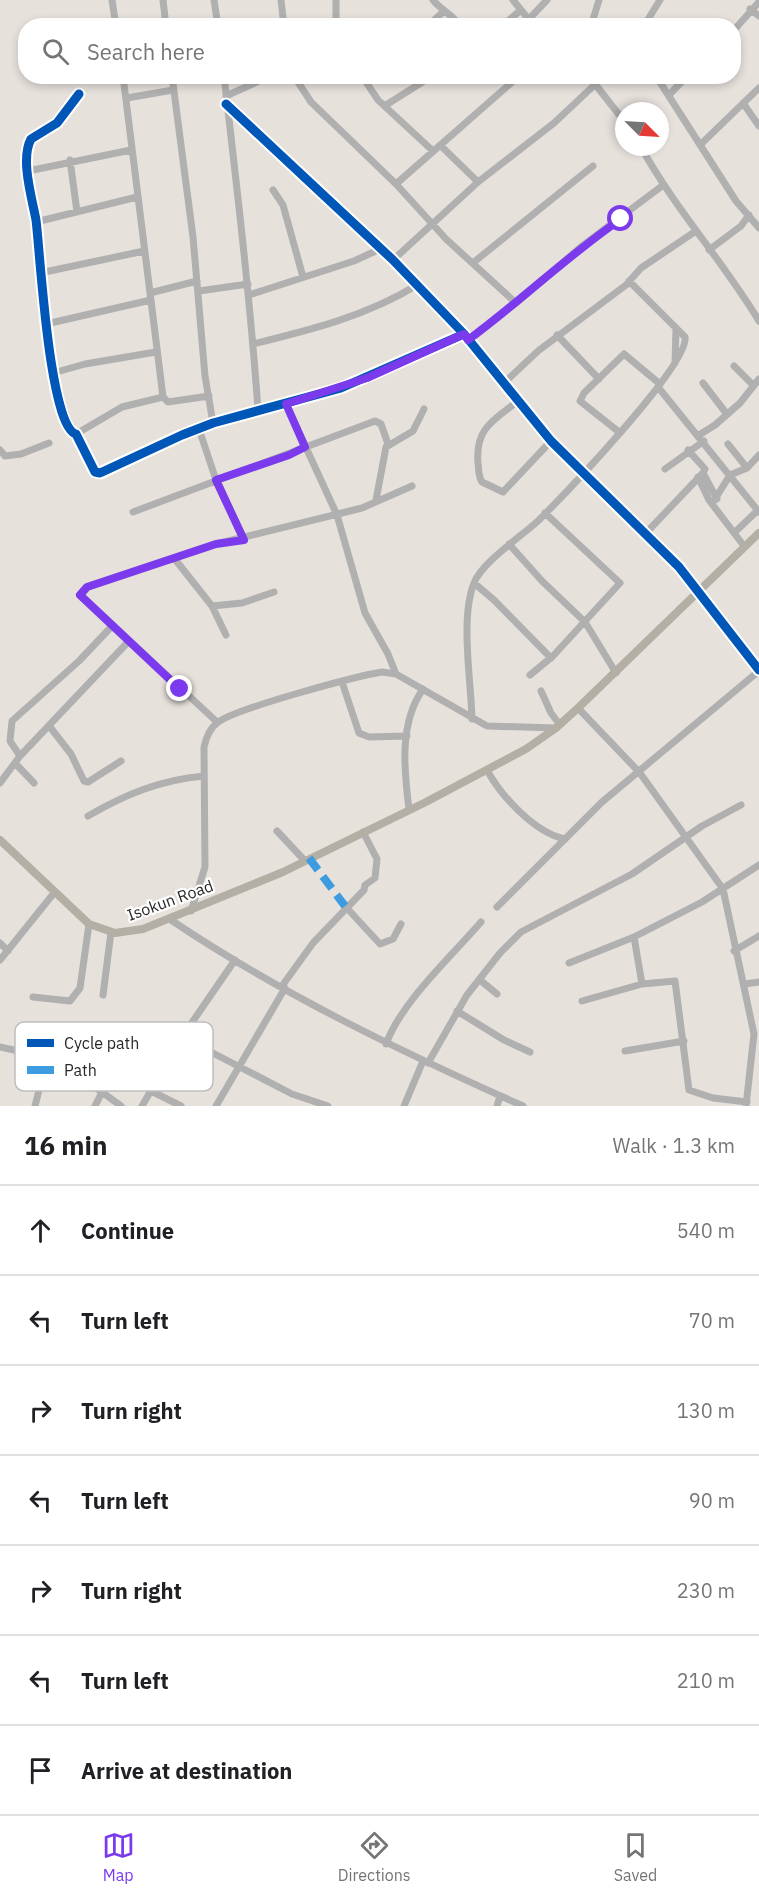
<!DOCTYPE html>
<meta charset="utf-8">
<style>
:root{--surface:#fff;--page:#f6f6f6;--text:#202124;--muted:#757577;--line:#e0e0e0;--accent:#7c3aed}
body{margin:0;font-family:"IBM Plex Sans",sans-serif;background:var(--page);color:var(--text)}
.compass{position:absolute;left:615px;top:102px;width:54px;height:54px;border-radius:50%;background:var(--surface);box-shadow:0 3px 9px #0003;rotate:114deg}
.stop{position:absolute;width:18px;height:18px;margin:-14px;border:4px solid #7c3aed;border-radius:50%;background:#fff}
.stop.end{background:#7c3aed;border-color:#fff;box-shadow:0 2px 6px #0008}
.list{margin:0;padding:0;list-style:none}
h2{display:flex;justify-content:space-between;align-items:center;height:78px;margin:0;padding:0 24px;font-size:26px}
h2 small{font-size:20px;font-weight:400;color:var(--muted)}
.list li{display:grid;grid-template-columns:39px 1fr auto;gap:18px;align-items:center;box-sizing:border-box;height:90px;padding:0 24px;border-top:2px solid var(--line)}
.list b{display:block;font-size:22px;white-space:nowrap}
.list em{font-size:20px;font-style:normal;color:var(--muted)}
.icon{flex:none;width:33px;height:33px;fill:none;stroke:currentColor;stroke-width:2;stroke-linecap:round;stroke-linejoin:round}
.map{position:relative;flex:none;width:759px;height:1106px;overflow:hidden}
.search{position:absolute;background:var(--surface);box-shadow:0 3px 9px #0003;left:18px;right:18px;top:18px;height:66px;display:flex;align-items:center;gap:15px;box-sizing:border-box;padding:0 21px;border-radius:24px;color:var(--muted);font-size:22px}
.sheet{height:708px;background:var(--surface)}
nav{display:flex;justify-content:space-around;align-items:center;box-sizing:border-box;height:84px;border-top:2px solid var(--line);background:var(--surface);font-size:16px;color:var(--muted)}
nav a{display:grid;justify-items:center;gap:3px}
nav .on{color:var(--accent)}
.map>svg:first-child{display:block}
.lines{fill:none;stroke-linecap:round;stroke-linejoin:round}
.minor{stroke:#b1b0b0;stroke-width:7}
.major{stroke:#b4afa5;stroke-width:8}
.quiet{stroke:#3d9ce0;stroke-width:8;stroke-dasharray:15 8;stroke-linecap:butt}
.cycleway-casing{stroke:#fff;stroke-width:13}
.cycleway{stroke:#0057b8;stroke-width:9}
.route{stroke:#7c3aed;stroke-width:8}
.labels{text-anchor:middle;stroke-width:4.5;stroke-linejoin:round;paint-order:stroke}
.street-label{font-size:16px;fill:#282828;stroke:#fff}
.key{fill:#fff;stroke:#bebebe;stroke-width:1.5}
.key-label{font-size:16px;fill:#282828}
</style>
<div class="map">
<svg width="759" height="1106" viewBox="0 0 759 1106">
<rect width="100%" height="100%" fill="#e7e1dc"/>
<g class="lines">
<path class="minor" d="M112,0L116,26
M163,0L166,26
M214,0L218,26
M281,0L284,26
M336,0V18L339,26
M433,0C442,11 452,14 460,26
M513,0L534,26
M750,9L759,16
M529,19L547,0
M421,26L433,21L443,12
M502,26L521,10
M591,26L599,0
M644,26L660,0
M734,30L759,2
M123,76L163,397
M172,76L193,237L205,376L213,423
M224,76C237,188 250,298 258,410
M294,76L311,102L396,184L446,239L516,303
M362,76L378,100L433,151
M584,76L595,84L624,121
M656,76L736,201L759,228
M79,94L57,123L31,139C20,159 32,198 36,220C40,250 49,426 76,434L95,472L100,473L182,435L213,423L341,388L464,334
M669,95L687,76
M226,96L270,76
M127,98L173,90
M743,103L759,126
M226,104L393,260L464,334L551,441L679,567L759,670
M386,105L432,76
M440,145L478,182
M700,145L759,88
M641,147C675,209 723,261 759,321
M70,160L77,212
M28,171L131,150
M396,184L519,76
M273,190L283,205L303,277
M36,222L137,197
M709,250L741,226L749,215
M393,260L478,182L554,123L604,76
M474,262L593,166
M40,273L144,251
M199,291L248,284
M150,293L197,281
M249,295L354,261L380,249
M46,324L151,300
M557,335L599,379
M468,340L516,303L582,246L662,186
M253,344C310,330 367,316 417,285
M675,363L676,328
M734,366L753,385
M53,373L85,364L156,352
M504,383L538,351L626,285L641,268L696,231
M703,383L726,413
M658,387L759,512
M518,401C494,420 475,428 478,463C479,469 478,476 482,482L503,492L551,441
M286,404L337,515L365,613L388,654L396,674
M199,429L216,480L244,540
M619,432L580,401L584,393L624,354L660,384
M76,434L122,407L163,397L168,402L209,396
M699,435L715,425L740,403L759,379
M728,444L747,468
M0,450L5,456L21,454L49,443
M688,450L705,469L703,473L717,499
M665,469L704,441
M698,477L709,500L744,546
M376,500L386,447L413,431L424,409
M712,504L730,475L747,468L759,455
M133,512L375,421L381,424L388,444
M734,533L758,510
M645,534L703,473
M509,544L542,581L585,622L616,673
M174,558L212,606L226,635
M474,583L494,600L551,658
M212,606L242,603L274,592
M530,675L553,656L620,583L545,513
M342,682L359,733L369,737L407,736
M541,691L551,713L560,725
M578,708L640,773L723,889L754,1034L746,1106
M472,719C471,680 460,618 474,583C482,562 522,536 539,520C563,496 690,364 685,337L629,281
M217,722L80,595L87,587L216,544L362,508L412,486
M50,727L71,754L84,781L88,782L121,761
M20,756L10,741L12,721L79,661L113,625
M15,763L34,783
M487,770C501,796 535,833 565,839
M0,783L20,756L128,642
M409,809C404,770 399,723 423,689
M88,816C126,794 160,780 204,776
M277,831L305,861
M345,906L380,944L393,939L401,924
M497,907L602,802L759,671
M191,911L205,867L204,747C206,738 209,729 217,723C233,709 357,676 382,672L396,674L487,726L556,728
M171,920C281,994 402,1052 523,1106
M634,937L642,984
M0,943L8,951
M734,951L759,936
M0,960L54,893
M569,963L634,937L702,902L759,865
M480,980L497,994
M745,984L759,982
M282,986L313,943L364,890L365,885L375,878L377,859L363,832
M103,995L111,932
M33,997L70,1001L80,988L89,924
M582,1001L642,984L675,981L689,1090L713,1098L747,1102
M457,1011L504,1040L530,1052
M182,1037L292,1094L328,1106
M386,1044C402,1001 451,957 481,922
M0,1047C56,1058 76,1073 121,1106
M625,1051L684,1041
M428,1063L467,995L500,953L521,932L632,874L702,826L741,805
M151,1091L181,1106
M35,1106L47,1059
M95,1106L102,1092
M142,1106L182,1037L235,960
M216,1106L285,988
M404,1106L423,1061
M497,1106L500,1096"/>
<path class="major" d="M0,840L89,924L115,933L143,929L283,872L426,802L526,749L556,728L578,708L759,533"/>
<path class="quiet" d="M309,858L345,906"/>
<defs>
<path id="cycleway" d="M79,94L57,123L31,139C20,159 32,198 36,220C40,250 49,426 76,434L95,472L100,473L182,435L213,423L341,388L464,334
M226,104L393,260L464,334L551,441L679,567L759,670"/>
</defs>
<use href="#cycleway" class="cycleway-casing"/>
<use href="#cycleway" class="cycleway"/>
</g>
<g class="lines">
<path class="route" d="M180,689L80,595L87,587L216,544L244,540L216,480L289,455L305,447L286,404L367,378L464,334L468,340C521,301 567,256 621,219"/>
</g>
<g class="labels">
<g class="street-label">
<text transform="translate(170 900) rotate(-20)" y="6">Isokun Road</text>
</g>
</g>
<rect x="15" y="1022" width="198" height="69" rx="9" class="key"/>
<rect x="27" y="1039" width="27" height="8" fill="#0057b8"/>
<rect x="27" y="1066" width="27" height="8" fill="#3d9ce0"/>
<g class="key-label">
<text x="64" y="1049">Cycle path</text>
<text x="64" y="1076">Path</text>
</g>
</svg>
<svg class="compass" viewBox="-18 -18 36 36"><path d="M0-13l5 13h-10z" fill="#e53935"/><path d="M0 13l5-13h-10z" fill="#757577"/></svg>
<div class="stop" style="left:621px;top:219px"></div>
<div class="stop end" style="left:180px;top:689px"></div>
<div class="search"><svg class="icon" aria-label="search" viewBox="0 0 24 24"><circle cx="10" cy="10" r="6"/><path d="M15 15l6 6"/></svg>Search here</div>
</div>
<section class="sheet">
<h2>16 min<small>Walk · 1.3 km</small></h2>
<ul class="list">
<li><svg class="icon" aria-label="ahead" viewBox="0 0 24 24"><path d="M12 20V5M6 11l6-6 6 6"/></svg><div><b>Continue</b></div><em>540 m</em></li>
<li><svg class="icon" aria-label="left" viewBox="0 0 24 24"><path d="M17 20v-9H6M10 6l-5 5 5 5"/></svg><div><b>Turn left</b></div><em>70 m</em></li>
<li><svg class="icon" aria-label="right" viewBox="0 0 24 24"><path d="M7 20v-9h11M14 6l5 5-5 5"/></svg><div><b>Turn right</b></div><em>130 m</em></li>
<li><svg class="icon" aria-label="left" viewBox="0 0 24 24"><path d="M17 20v-9H6M10 6l-5 5 5 5"/></svg><div><b>Turn left</b></div><em>90 m</em></li>
<li><svg class="icon" aria-label="right" viewBox="0 0 24 24"><path d="M7 20v-9h11M14 6l5 5-5 5"/></svg><div><b>Turn right</b></div><em>230 m</em></li>
<li><svg class="icon" aria-label="left" viewBox="0 0 24 24"><path d="M17 20v-9H6M10 6l-5 5 5 5"/></svg><div><b>Turn left</b></div><em>210 m</em></li>
<li><svg class="icon" aria-label="arrive" viewBox="0 0 24 24"><path d="M6 21V4h12l-3 4 3 4H6"/></svg><div><b>Arrive at destination</b></div></li>
</ul>
</section>
<nav>
<a class="on"><svg class="icon" aria-label="map" viewBox="0 0 24 24"><path d="M3 6l6-2 6 2 6-2v14l-6 2-6-2-6 2zM9 4v14M15 6v14"/></svg>Map</a>
<a><svg class="icon" aria-label="directions" viewBox="0 0 24 24"><path d="M12 3l9 9-9 9-9-9zM9 14v-3h6M13 9l2 2-2 2"/></svg>Directions</a>
<a><svg class="icon" aria-label="saved" viewBox="0 0 24 24"><path d="M7 4h10v16l-5-4-5 4z"/></svg>Saved</a>
</nav>
